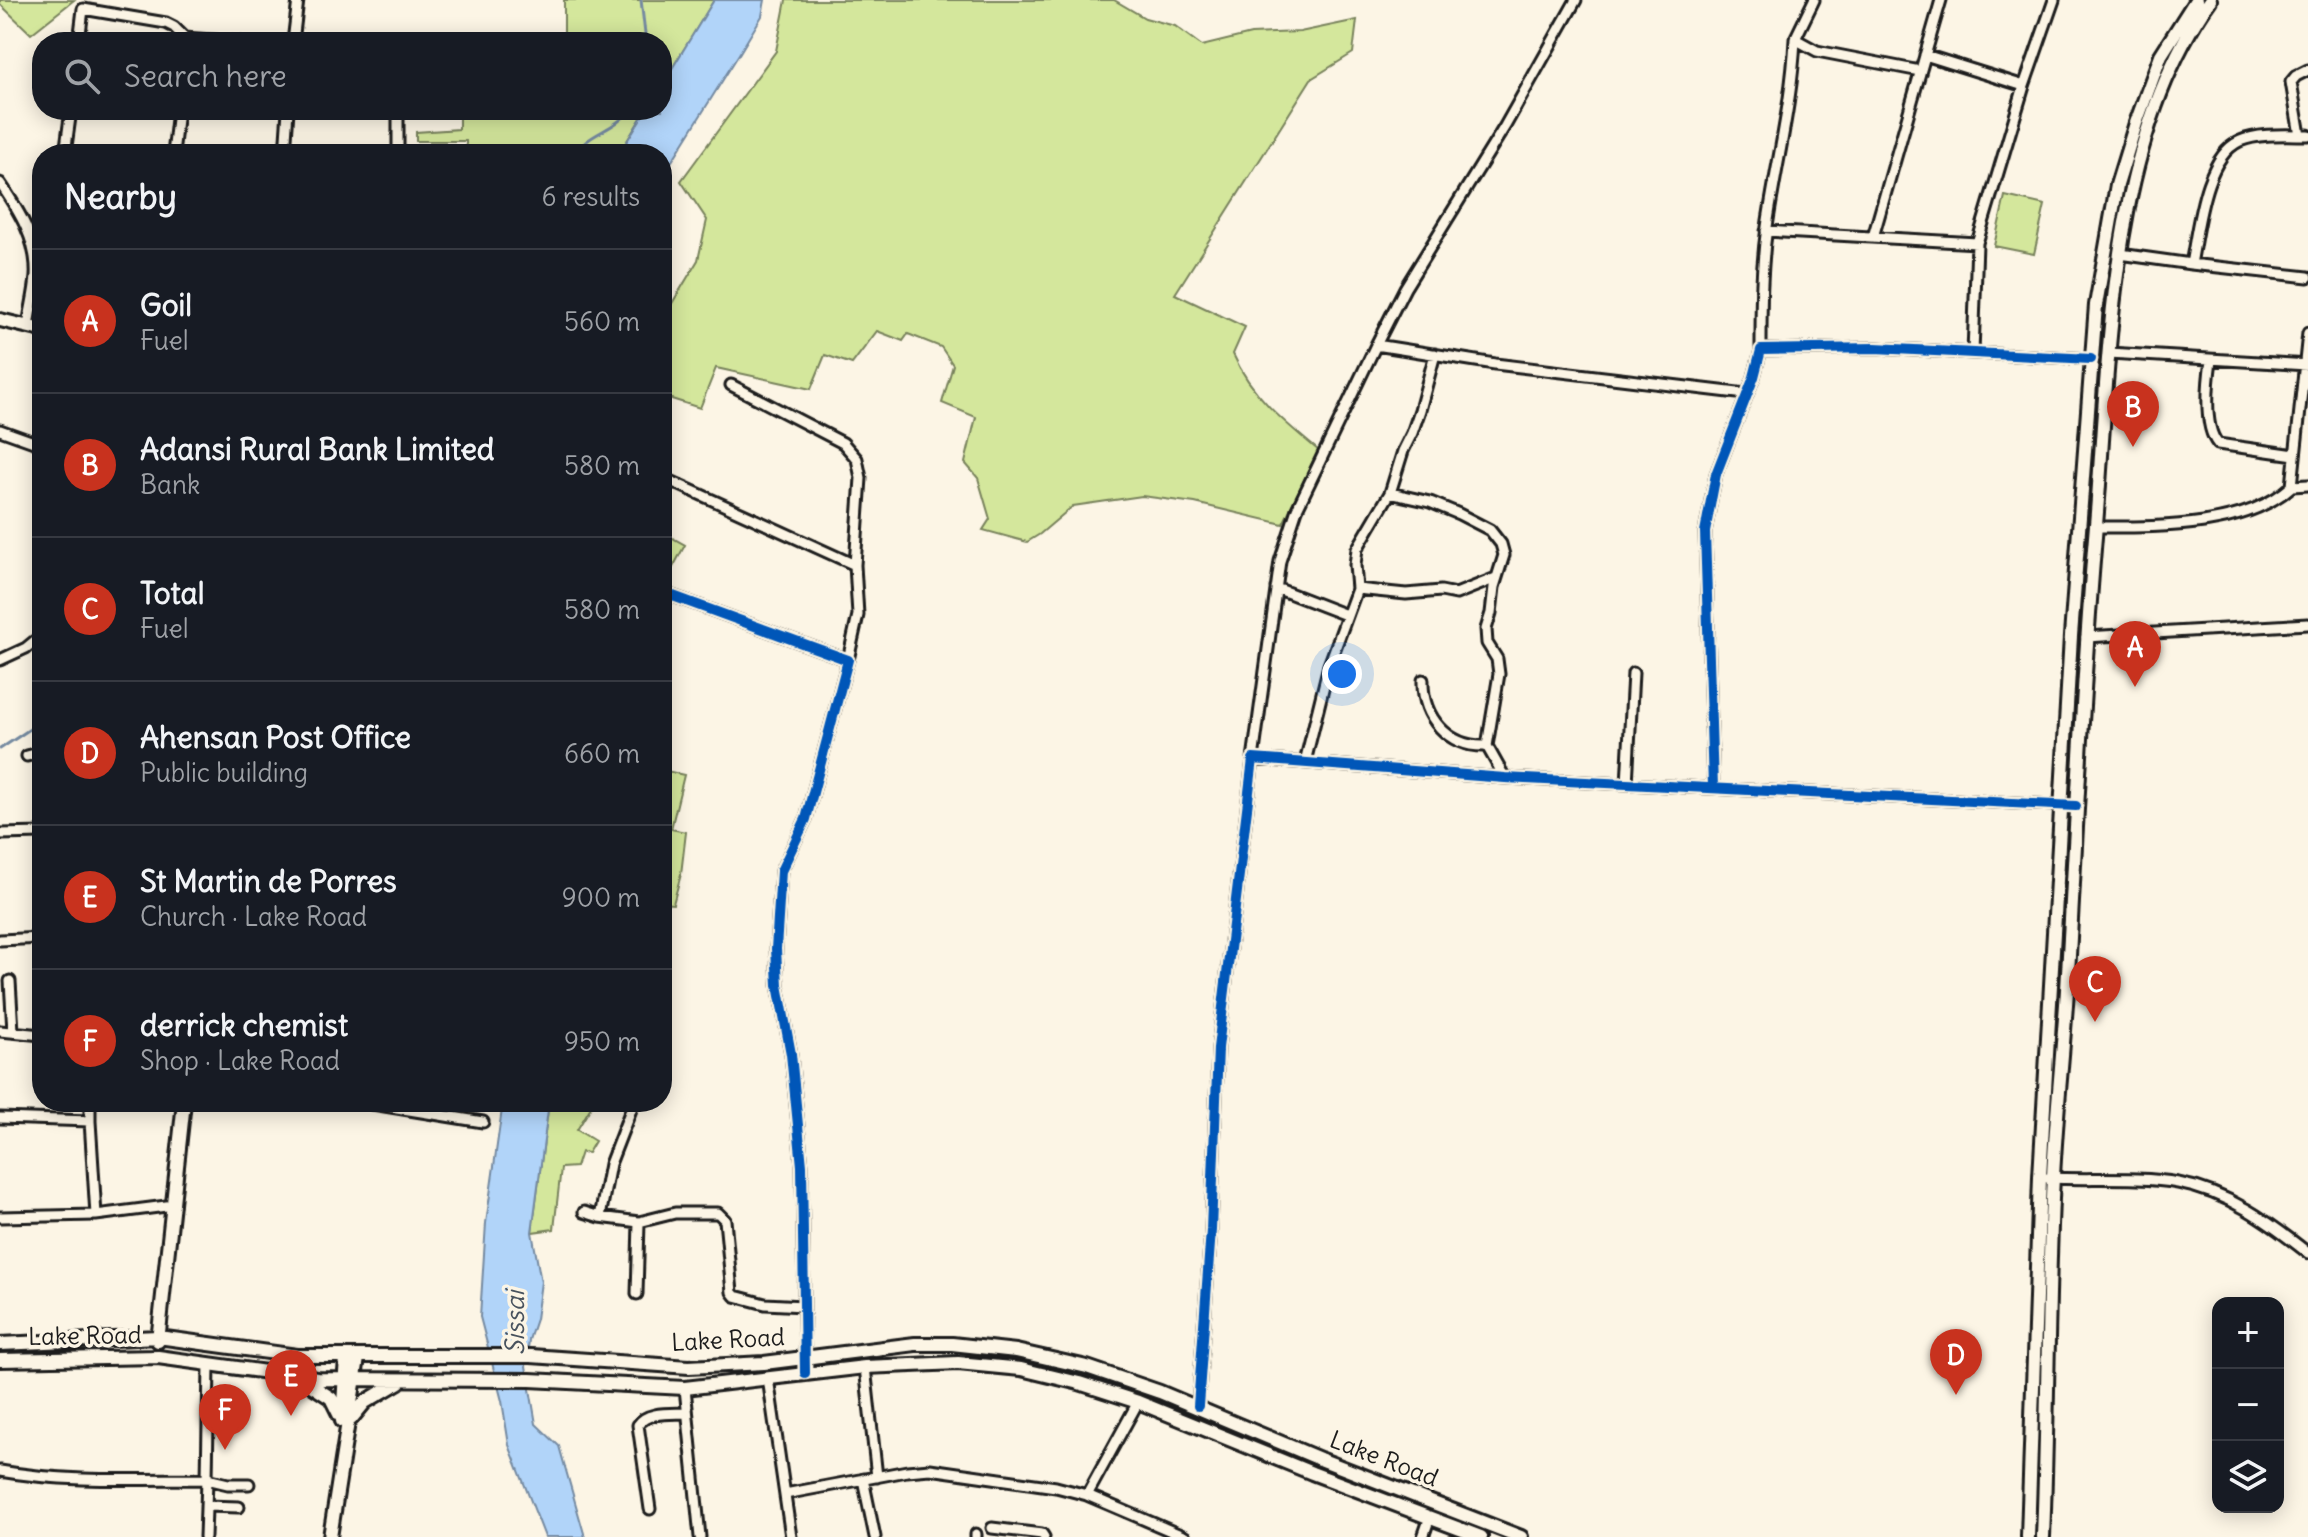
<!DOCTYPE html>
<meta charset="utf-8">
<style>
:root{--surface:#171b24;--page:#242831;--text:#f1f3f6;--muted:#9ea1a6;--line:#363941;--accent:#c8321e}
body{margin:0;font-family:Delius,sans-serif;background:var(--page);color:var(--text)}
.controls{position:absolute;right:24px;bottom:24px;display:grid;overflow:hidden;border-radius:16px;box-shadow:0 4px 20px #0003}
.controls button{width:72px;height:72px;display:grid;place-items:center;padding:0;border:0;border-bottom:2px solid var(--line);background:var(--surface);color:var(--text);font:40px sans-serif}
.you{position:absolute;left:1342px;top:674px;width:28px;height:28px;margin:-20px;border:6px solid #fff;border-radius:50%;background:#1a73e8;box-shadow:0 0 0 12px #1a73e833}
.badge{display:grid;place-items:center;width:52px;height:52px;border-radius:50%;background:var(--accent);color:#fff;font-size:26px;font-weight:700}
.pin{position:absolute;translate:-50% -66px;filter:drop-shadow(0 2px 4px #0008)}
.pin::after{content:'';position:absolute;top:42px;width:28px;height:24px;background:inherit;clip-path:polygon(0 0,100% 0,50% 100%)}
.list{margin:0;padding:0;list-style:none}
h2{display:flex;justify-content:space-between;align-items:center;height:104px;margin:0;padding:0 32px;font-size:34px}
h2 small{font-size:26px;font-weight:400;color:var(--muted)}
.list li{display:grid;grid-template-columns:52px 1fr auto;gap:24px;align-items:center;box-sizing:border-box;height:144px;padding:0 32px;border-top:2px solid var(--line)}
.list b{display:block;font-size:30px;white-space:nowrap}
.list p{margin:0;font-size:26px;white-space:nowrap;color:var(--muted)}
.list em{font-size:26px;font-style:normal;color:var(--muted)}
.icon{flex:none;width:44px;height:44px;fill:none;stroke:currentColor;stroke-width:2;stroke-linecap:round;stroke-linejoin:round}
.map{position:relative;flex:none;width:2308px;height:1537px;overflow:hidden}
.search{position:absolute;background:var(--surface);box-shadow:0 4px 20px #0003;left:32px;top:32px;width:640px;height:88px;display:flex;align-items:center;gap:20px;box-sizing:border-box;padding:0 28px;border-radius:32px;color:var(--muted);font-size:30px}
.panel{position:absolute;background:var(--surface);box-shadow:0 4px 20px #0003;left:32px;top:144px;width:640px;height:968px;border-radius:32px}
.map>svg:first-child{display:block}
.green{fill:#d4e79c;stroke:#78825c;stroke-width:2}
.water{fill:#b1d4f9;stroke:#758aa1;stroke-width:2}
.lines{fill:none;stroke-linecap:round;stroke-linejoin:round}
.stream{stroke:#758aa1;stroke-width:3}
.street-casing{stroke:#1c1c1c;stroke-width:15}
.secondary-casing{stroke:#1c1c1c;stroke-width:18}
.street{stroke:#fcf5e5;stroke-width:9}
.secondary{stroke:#fcf5e5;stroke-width:12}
.cycleway-casing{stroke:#fcf5e5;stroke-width:15}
.cycleway{stroke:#0057b8;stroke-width:10}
.labels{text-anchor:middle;stroke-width:7;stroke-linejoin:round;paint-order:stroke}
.street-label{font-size:24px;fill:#1c1c1c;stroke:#fcf5e5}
.water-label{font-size:26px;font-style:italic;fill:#49535e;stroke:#fcf5e5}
</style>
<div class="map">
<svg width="2308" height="1537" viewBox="0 0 2308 1537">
<rect width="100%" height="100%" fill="#fcf5e5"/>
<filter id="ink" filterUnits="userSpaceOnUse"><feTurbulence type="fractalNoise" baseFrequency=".0125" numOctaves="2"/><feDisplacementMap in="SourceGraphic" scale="16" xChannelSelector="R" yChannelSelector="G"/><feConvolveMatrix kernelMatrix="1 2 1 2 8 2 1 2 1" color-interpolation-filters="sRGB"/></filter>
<g filter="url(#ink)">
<path class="green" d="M0,0H74L31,34L0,4Z
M564,0H714L662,85V42H564Z
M786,0H1114L1145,18L1175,26L1202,46L1251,34L1300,32L1357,20L1353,53L1311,79L1175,294L1245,327L1233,354C1251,395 1284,422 1318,450L1283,524L1195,503L1142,496L1073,506L1040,534L1027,542L983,530L990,519L978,478L965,463L976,417L942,403L953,365L941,347L908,334L903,341L877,331L852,364L825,355L811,389L716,368L700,408L662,396V315L668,310L698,260L707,220L681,181L776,51Z
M459,110H646L619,154H466V141H416V132L459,129Z
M2005,196L2045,205L2034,254L1994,246Z
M662,532L685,545L662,588Z
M662,770L684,775L671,829L686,832L681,874L673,904L662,903Z
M549,1102H594L577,1130L595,1141L588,1153L581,1152L576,1167L561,1168L554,1229L532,1232Z"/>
<path class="water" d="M714,0H765L762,16L739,54L662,177V154H619L646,110H662V85Z
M503,1102H549L532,1232L541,1282L536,1319L529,1340L526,1366L536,1424L559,1446L585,1537H545L509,1445L502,1401L480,1317L486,1223Z"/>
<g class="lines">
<path class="stream" d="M641,0L646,42
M576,154C586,133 617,130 629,110
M0,749L42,721"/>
<defs>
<path id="street" d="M1576,0L1505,126L1405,288L1376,345L1495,364L1746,394
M1795,39L1814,0
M79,42L83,9L166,23L174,27L185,38
M185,42V38L240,42
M293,42L298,0
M1925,55L2024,86L2054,0
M2300,135L2291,82L2296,76L2308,70
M65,154L71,110
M173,154L178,110
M285,154L288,110
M398,154V110
M0,183C19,211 38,241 36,276C35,293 30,310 28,327
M1766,231L1977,243
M1873,237L1941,0
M2120,254L2191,264C2198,229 2204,157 2240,141C2259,133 2287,135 2308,135
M2191,264L2308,277
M1761,350C1761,309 1761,268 1767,227C1776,165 1792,103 1795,39L1817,51L1920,71
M1973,353L1977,243L2024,86
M2109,353L2308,365
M2211,360C2208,382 2203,427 2218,444L2295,455
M731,385L843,443L857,459L861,478L855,565L858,615L848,660
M0,430L42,445
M662,477L855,565
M2292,486L2308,485
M1390,493L1430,502L1459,514L1490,530L1501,544L1504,555L1494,587L1491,613L1486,629L1487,643L1497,659L1499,674L1487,746L1505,778
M2096,527C2157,527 2245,529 2292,486L2308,333
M1276,588L1346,615
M1357,589L1406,594L1441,591L1456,594L1496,578
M662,592L848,660L806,819L781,871L776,949L778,985L791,1054L802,1166L805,1373
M2086,637L2308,624
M0,660L26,648L42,635
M1423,680C1422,717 1448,748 1487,746
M27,756L42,752
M1253,759L1280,561L1297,509L1376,345
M1305,762L1329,665L1357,589L1355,565L1357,549L1390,493L1403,451L1412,433L1420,410L1435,354
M1627,784L1633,673
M1713,787L1705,532L1716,474L1754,377L1761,350L1875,348L2091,359
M0,834L42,833
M0,940L42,938
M10,981L13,1031
M0,1031L42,1035
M90,1102V1121
M360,1102L483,1122
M0,1118L90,1121L96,1215
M2047,1178C2088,1180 2139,1176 2178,1183C2228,1192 2269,1222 2308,1253
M584,1212L600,1217L639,1222
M0,1217L96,1215L174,1205
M600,1217L610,1164L632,1107
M637,1294L639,1222L675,1213H718L725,1220L732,1292L735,1296L765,1304L804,1306
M209,1366L207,1479L228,1484H249
M865,1367L877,1477
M768,1378L791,1537
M685,1388L700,1537
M1198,1406L1211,1230L1218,1048L1253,759L1505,778L2076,806
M0,1471C68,1483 138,1479 207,1479L205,1537
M863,1479L875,1537
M785,1494L907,1471L930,1469L1056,1487L1087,1495L1185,1537
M1087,1495L1138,1402
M206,1506L239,1507
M650,1509L638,1425C647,1411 671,1414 687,1413
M992,1528L1042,1534L1044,1537
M976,1534V1537
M1423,1537L1430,1517"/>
<path id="secondary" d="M0,320L42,330
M158,1341L184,1102
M0,1344L158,1337L297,1356H531L689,1367L764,1363L915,1344H952L1016,1351L1087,1367L1160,1392L1320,1459L1521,1537
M0,1360L158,1357L317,1379L530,1380L685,1388L865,1367L958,1363L1021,1369L1079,1383L1138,1402L1312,1473L1481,1537
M303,1380L331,1398L340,1416
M351,1419L365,1402L399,1382
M342,1421L346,1357
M330,1537L358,1358
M2028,1537L2040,1177L2071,636L2096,305L2117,185L2136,123L2161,55L2196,0
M2043,1537C2048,1417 2047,1297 2053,1177C2056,1115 2063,1052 2067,990C2076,839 2082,687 2095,537C2110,366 2106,145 2210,0"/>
</defs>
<use href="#street" class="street-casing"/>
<use href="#secondary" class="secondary-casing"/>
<use href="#street" class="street"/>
<use href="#secondary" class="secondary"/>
<defs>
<path id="cycleway" d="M662,592L848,660L806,819L781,871L776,949L778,985L791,1054L802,1166L805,1373
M1713,787L1705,532L1716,474L1754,377L1761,350L1875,348L2091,359
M1198,1406L1211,1230L1218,1048L1253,759L1505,778L2076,806"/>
</defs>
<use href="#cycleway" class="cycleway-casing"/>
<use href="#cycleway" class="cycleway"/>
</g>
</g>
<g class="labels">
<g class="street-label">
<text transform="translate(85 1336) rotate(-1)" y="8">Lake Road</text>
<text transform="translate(728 1340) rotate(-3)" y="8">Lake Road</text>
<text transform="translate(1384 1459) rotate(21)" y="8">Lake Road</text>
</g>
<g class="water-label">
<text transform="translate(515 1323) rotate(-90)" y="9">Sissai</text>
</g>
</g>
</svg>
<div class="controls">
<button>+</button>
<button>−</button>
<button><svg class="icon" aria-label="layers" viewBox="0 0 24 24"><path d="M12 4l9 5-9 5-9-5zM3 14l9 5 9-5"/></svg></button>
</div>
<div class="you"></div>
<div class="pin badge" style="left:2135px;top:687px">A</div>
<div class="pin badge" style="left:2133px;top:447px">B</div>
<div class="pin badge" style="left:2095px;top:1022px">C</div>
<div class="pin badge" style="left:1956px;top:1395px">D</div>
<div class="pin badge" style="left:291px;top:1416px">E</div>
<div class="pin badge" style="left:225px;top:1450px">F</div>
<div class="search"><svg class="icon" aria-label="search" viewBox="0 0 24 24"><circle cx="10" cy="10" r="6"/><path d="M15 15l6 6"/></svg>Search here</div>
<section class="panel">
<h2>Nearby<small>6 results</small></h2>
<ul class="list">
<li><span class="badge">A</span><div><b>Goil</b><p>Fuel</p></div><em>560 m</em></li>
<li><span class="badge">B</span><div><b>Adansi Rural Bank Limited</b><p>Bank</p></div><em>580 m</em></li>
<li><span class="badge">C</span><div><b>Total</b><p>Fuel</p></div><em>580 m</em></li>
<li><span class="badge">D</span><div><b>Ahensan Post Office</b><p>Public building</p></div><em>660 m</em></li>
<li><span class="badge">E</span><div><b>St Martin de Porres</b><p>Church · Lake Road</p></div><em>900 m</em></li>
<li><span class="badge">F</span><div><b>derrick chemist</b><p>Shop · Lake Road</p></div><em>950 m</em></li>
</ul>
</section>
</div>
